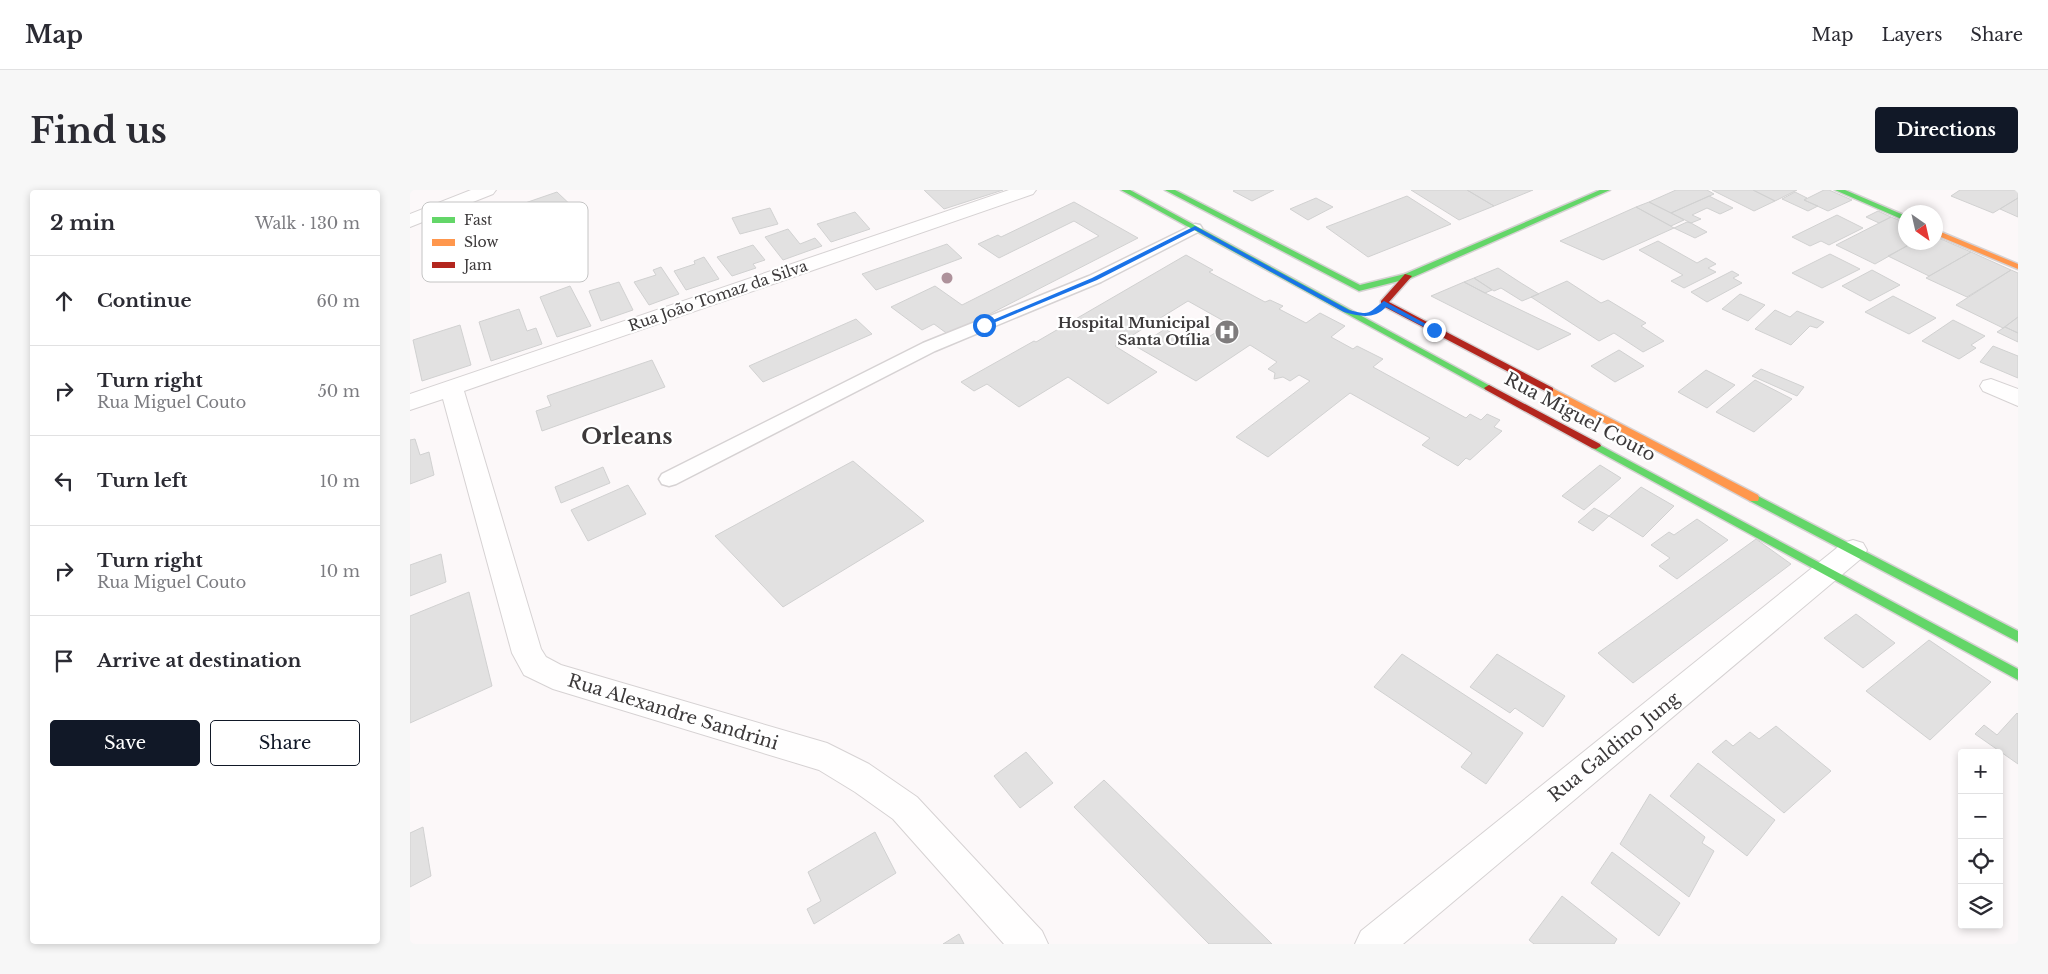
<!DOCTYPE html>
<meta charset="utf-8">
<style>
:root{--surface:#fff;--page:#f7f7f7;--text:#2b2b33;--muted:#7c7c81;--line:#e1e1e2;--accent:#111827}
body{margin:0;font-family:"Libre Baskerville",serif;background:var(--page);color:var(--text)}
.controls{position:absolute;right:15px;bottom:15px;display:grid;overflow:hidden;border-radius:5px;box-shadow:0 2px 8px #0003}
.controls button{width:45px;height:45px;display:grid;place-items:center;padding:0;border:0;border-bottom:1px solid var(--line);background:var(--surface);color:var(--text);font:25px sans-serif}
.compass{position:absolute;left:1488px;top:15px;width:45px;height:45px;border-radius:50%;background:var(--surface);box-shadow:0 2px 8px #0003;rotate:146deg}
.stop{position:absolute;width:15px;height:15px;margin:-11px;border:4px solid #1a73e8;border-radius:50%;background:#fff}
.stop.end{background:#1a73e8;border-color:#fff;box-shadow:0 1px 5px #0008}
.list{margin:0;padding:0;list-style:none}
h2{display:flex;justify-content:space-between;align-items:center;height:65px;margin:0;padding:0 20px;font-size:21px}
h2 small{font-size:16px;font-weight:400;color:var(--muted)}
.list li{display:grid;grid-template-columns:32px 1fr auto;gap:15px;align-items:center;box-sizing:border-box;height:90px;padding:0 20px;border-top:1px solid var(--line)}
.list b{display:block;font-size:19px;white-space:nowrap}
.list p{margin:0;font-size:16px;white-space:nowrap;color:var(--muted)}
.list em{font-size:16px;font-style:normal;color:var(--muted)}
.actions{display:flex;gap:10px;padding:15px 20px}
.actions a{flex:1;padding:11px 0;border:1px solid var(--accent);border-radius:5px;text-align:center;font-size:18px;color:var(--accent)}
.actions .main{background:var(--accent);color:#fff}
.icon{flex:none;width:28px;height:28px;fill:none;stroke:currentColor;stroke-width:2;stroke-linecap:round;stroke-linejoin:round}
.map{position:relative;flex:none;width:1608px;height:754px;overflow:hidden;border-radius:5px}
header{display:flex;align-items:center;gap:30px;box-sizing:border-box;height:70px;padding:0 25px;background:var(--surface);border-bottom:1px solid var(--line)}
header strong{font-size:24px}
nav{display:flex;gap:28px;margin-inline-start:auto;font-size:18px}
.intro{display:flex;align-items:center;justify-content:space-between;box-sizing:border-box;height:120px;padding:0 30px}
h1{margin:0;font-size:35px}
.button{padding:12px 22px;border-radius:5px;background:var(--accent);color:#fff;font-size:18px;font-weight:700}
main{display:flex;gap:30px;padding:0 30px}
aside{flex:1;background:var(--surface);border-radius:5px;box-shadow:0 2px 8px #0003}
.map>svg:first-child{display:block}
.building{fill:#e2e1e1;stroke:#d1d1d1}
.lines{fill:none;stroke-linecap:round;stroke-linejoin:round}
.lane-casing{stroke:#d6d2d3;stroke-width:3}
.street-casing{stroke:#d6d2d3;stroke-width:2}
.fast-casing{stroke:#d6d2d3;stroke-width:3}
.slow-casing{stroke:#d6d2d3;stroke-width:3}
.jam-casing{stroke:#d6d2d3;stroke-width:3}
.lane{fill:#fffefe;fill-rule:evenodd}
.street{fill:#fffefe;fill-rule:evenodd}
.fast{fill:#63d668;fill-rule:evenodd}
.slow{fill:#ff974d;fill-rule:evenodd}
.jam{fill:#b3261e;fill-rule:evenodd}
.tree{fill:#ae929b}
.route{fill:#1a73e8}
.labels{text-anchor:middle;stroke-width:4.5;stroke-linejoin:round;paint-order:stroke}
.far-street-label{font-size:15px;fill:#3c393a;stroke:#fff}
.far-poi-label{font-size:15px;font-weight:bold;fill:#3c393a;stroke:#fff;text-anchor:end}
.street-label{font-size:18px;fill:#3c393a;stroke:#fff}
.district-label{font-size:22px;font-weight:bold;fill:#3c393a;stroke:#fff}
.key{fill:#fff;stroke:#c4c4c4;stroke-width:1}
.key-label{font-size:14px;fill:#3c393a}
</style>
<header>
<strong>Map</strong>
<nav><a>Map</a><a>Layers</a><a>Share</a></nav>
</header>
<div class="intro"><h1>Find us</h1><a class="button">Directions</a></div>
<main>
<aside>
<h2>2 min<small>Walk · 130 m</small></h2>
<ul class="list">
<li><svg class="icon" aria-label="ahead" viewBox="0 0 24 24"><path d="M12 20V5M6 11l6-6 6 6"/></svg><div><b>Continue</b></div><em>60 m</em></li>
<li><svg class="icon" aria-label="right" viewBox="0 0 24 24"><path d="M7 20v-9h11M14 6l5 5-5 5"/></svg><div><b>Turn right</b><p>Rua Miguel Couto</p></div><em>50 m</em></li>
<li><svg class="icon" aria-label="left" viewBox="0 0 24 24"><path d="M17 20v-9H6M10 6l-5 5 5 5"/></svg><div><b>Turn left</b></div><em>10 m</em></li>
<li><svg class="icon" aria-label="right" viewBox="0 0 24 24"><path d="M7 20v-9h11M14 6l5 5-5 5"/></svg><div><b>Turn right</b><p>Rua Miguel Couto</p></div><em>10 m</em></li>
<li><svg class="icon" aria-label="arrive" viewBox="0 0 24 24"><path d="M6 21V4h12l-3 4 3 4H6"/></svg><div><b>Arrive at destination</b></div></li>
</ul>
<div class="actions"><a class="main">Save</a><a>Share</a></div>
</aside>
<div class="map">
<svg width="1608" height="754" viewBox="0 0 1608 754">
<rect width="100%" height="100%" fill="#fcf8f9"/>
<path class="building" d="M514,0H593L534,19Z
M825,0H864L842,11L823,1Z
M1001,0H1057L1084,16L1049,30Z
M1057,0H1123L1084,16Z
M1266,0H1297L1304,4L1261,23L1239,12Z
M1302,0H1343L1365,11L1344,21Z
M1343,0H1387L1365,11Z
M1414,0H1419L1442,10L1418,21L1394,10Z
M1550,0H1608V8L1583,23L1541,6Z
M147,2L167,21L151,27L153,29L136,35L115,13Z
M1385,2L1397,8L1394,10L1408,16L1398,21L1372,9Z
M997,6L1041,34L958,67L916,37Z
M1299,6L1323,18L1310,24L1297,18L1282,25L1291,29L1281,33L1261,23Z
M906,8L923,17L898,30L880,19Z
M1608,8V27L1590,19Z
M664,12L728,48L539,145L524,134L512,140L481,117L525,96L552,115L689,46L664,31L589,68L568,54L588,45L591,47Z
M1239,12L1261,23L1274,30L1261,36L1226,17Z
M1226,17L1264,38L1193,70L1150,51Z
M360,18L368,34L330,44L322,28Z
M1468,21L1481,27L1469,33L1456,27Z
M445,22L460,39L421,52L407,34Z
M1427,25L1453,38L1419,55L1411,51L1400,56L1382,47Z
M1481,27L1496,33V52H1504L1465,74L1426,55Z
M1277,32L1281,33L1297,42L1285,48L1264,38Z
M378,39L390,54L405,48L412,56L373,70L355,47Z
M1526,47L1561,62L1519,86L1478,66L1504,52H1526Z
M1248,51L1287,73L1296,68L1306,74L1298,78L1306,82L1274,98L1261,91L1273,85L1229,60Z
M537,54L552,68L466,100L452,84Z
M343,55L355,70L343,74L346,78L322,86L307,67Z
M1561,62L1601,80L1557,107L1516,88Z
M1420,64L1450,79L1412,98L1382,83Z
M776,65L803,80L799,82L855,112L860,110L873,116L869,119L896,133L910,123L935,136L921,147L943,159L947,156L973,169L963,177L1056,228L1060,224L1071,230L1077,224L1090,230L1084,237L1092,241L1060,270L1056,268L1048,276L1012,255L1020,248L940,203L858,267L826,247L900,191L889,185L880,191L873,187L864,189L865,183L858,179L867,172L840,155L786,191L727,157L755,139L772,149L785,141L797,148L819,134L778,111L705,156L747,182L698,214L658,187L609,217L577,194L564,201L551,192L624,151L626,152Z
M294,67L309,89L276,100L264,81L285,74L284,71Z
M251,77L269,104L239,115L224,92L246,85L243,80Z
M1088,78L1111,93L1129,104L1112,111L1091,98L1084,101L1064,88Z
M1462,80L1490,95L1460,111L1432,96Z
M1601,80L1608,83V127L1593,138L1546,115Z
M1322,81L1329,85L1323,88L1332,93L1297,112L1281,102Z
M1064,88L1082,100L1075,103L1054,92Z
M1157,91L1191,113L1198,110L1236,133L1231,136L1254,151L1233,162L1204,143L1189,151L1121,107Z
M209,92L223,120L191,131L179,101Z
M1054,92L1075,103L1161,144L1128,160L1021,106Z
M160,96L181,136L147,147L130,107Z
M1330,104L1355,115L1338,131L1312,119Z
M1483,106L1526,128L1499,144L1455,122Z
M109,119L117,141L126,138L132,154L81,171L69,132Z
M1365,120L1380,127L1387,121L1414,132L1407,138L1400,136L1381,155L1345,139Z
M1608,127V143L1595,137Z
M446,129L462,144L353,192L339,176Z
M1543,130L1575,146L1561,155L1566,158L1549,169L1512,151Z
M50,135L61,175L12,191L3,150Z
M1595,137L1608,143V152L1587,142Z
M1583,156L1608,166V188L1570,172Z
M1209,160L1234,176L1205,192L1181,176Z
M242,170L255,197L132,241L126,221L141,216L137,206Z
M1351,179L1394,197L1387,206L1342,186Z
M1296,180L1325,195L1297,218L1268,202Z
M1345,190L1382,209L1344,242L1306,222Z
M5,249L10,265L19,262L24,285L0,294V250Z
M443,271L514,331L373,417L305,346Z
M1190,275L1211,288L1174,320L1152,306Z
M193,277L200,293L151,313L145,297Z
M218,295L236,324L178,351L161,320Z
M1231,297L1264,316L1233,347L1199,326Z
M1184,318L1199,326L1183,341L1168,332Z
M1287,329L1318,350L1267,389L1249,376L1260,368L1241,355L1259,342L1264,345Z
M1346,349L1381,374L1223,493L1188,463Z
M31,364L36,392L0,406V375Z
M59,402L82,496L0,533V426Z
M1446,424L1485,453L1453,478L1414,448Z
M1519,450L1581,492L1520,550L1456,501Z
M992,464L1113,543L1076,594L1051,577L1062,563L964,497Z
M1087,464L1155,506L1133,537L1105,518L1100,523L1060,497Z
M1607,523L1608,524V574L1565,544L1574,535L1587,545Z
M1366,536L1421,581L1374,623L1302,562L1316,550L1323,556L1340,542L1349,549Z
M616,562L643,593L610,618L584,586Z
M1288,573L1365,630L1337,666L1260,606Z
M694,590L862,754H799L664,617Z
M1240,604L1295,647L1292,653L1304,661L1279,707L1210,654Z
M13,637L21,686L0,697V643Z
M465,642L486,683L404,734L397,719L411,711L398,682Z
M1202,662L1270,713L1249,746L1181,693Z
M1152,706L1207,749L1204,754H1124L1119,750Z
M549,744L554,754H533Z"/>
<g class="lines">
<defs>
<path id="lane" d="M785,34L790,35L792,38L790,41L691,92L525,161L266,294L259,296L252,294L249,289L252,284L513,153L679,86Z"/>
<path id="street" d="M61,0H86L83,4L0,37V24Z
M599,0H626L623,4L54,201L131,459L136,467L151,475L417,553L459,574L507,607L632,741L638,754H594L483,629L445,602L409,580L143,499L114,485L102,463L33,209L0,220V204Z
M1581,189L1608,199V216L1573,201L1570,196L1573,191Z
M1443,350L1453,353L1457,360L1453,367L993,754H945L951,741L1433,353Z"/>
<path id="fast" d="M711,0H720L1084,198L1082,200H1076Z
M755,0H765L950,95L995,84L1190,0H1200L1001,88L949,101Z
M1425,0H1435L1496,26V31Z
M1186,253L1608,479V490L1182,258L1181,256L1182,254Z
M1344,304L1608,441V452L1340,311L1339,308L1340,305Z"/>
<path id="slow" d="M1526,40L1608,74V79L1526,45Z
M1140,197L1348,305L1349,308L1348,311H1340L1137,202V198Z"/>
<path id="jam" d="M995,84L1002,86L979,112L1143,198V202H1137L971,115V111Z
M1079,195L1190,254L1191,256L1186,259L1182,258L1076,200L1074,198Z"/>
</defs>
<use href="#lane" class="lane-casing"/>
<use href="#street" class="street-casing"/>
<use href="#fast" class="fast-casing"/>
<use href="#slow" class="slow-casing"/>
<use href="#jam" class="jam-casing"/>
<use href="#lane" class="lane"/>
<use href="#street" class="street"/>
<use href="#fast" class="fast"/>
<use href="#slow" class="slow"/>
<use href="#jam" class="jam"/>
</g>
<circle class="tree" cx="537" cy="88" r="5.5"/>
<path class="route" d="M785,36L939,120C961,126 958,123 974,111L1027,140L1022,141L976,117C964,130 949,126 934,122L785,40L687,90L576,136L571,135L682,88Z"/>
<defs>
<symbol id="hospital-disc" viewBox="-11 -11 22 22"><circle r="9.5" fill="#7f7c7d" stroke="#fff"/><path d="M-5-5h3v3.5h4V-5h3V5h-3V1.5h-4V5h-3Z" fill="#fff"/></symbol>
</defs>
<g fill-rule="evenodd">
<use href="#hospital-disc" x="803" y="128" width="28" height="28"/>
</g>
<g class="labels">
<g class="far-street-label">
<text transform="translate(308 106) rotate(-19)" y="5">Rua João Tomaz da Silva</text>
</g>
<g class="far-poi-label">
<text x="800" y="138">Hospital Municipal<tspan x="800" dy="17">Santa Otília</tspan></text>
</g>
<g class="street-label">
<text transform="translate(1170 227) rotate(28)" y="6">Rua Miguel Couto</text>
<text transform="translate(263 522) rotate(17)" y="6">Rua Alexandre Sandrini</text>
<text transform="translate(1204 557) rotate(-39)" y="6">Rua Galdino Jung</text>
</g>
<g class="district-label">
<text x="217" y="254">Orleans</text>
</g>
</g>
<rect x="12" y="12" width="166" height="80" rx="8" class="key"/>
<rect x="22" y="27" width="23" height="6" fill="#63d668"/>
<rect x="22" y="49" width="23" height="7" fill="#ff974d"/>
<rect x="22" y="72" width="23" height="6" fill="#b3261e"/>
<g class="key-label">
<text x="54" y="35">Fast</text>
<text x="54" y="57">Slow</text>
<text x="54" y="80">Jam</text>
</g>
</svg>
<div class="controls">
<button>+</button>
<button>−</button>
<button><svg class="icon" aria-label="locate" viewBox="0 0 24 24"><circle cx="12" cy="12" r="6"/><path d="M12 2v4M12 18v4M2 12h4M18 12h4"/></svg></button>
<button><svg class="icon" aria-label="layers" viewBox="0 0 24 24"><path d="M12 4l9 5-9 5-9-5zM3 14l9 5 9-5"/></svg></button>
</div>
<svg class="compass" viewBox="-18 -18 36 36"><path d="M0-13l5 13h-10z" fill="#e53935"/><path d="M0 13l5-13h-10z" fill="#7c7c81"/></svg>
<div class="stop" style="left:574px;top:135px"></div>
<div class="stop end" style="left:1024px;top:140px"></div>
</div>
</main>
